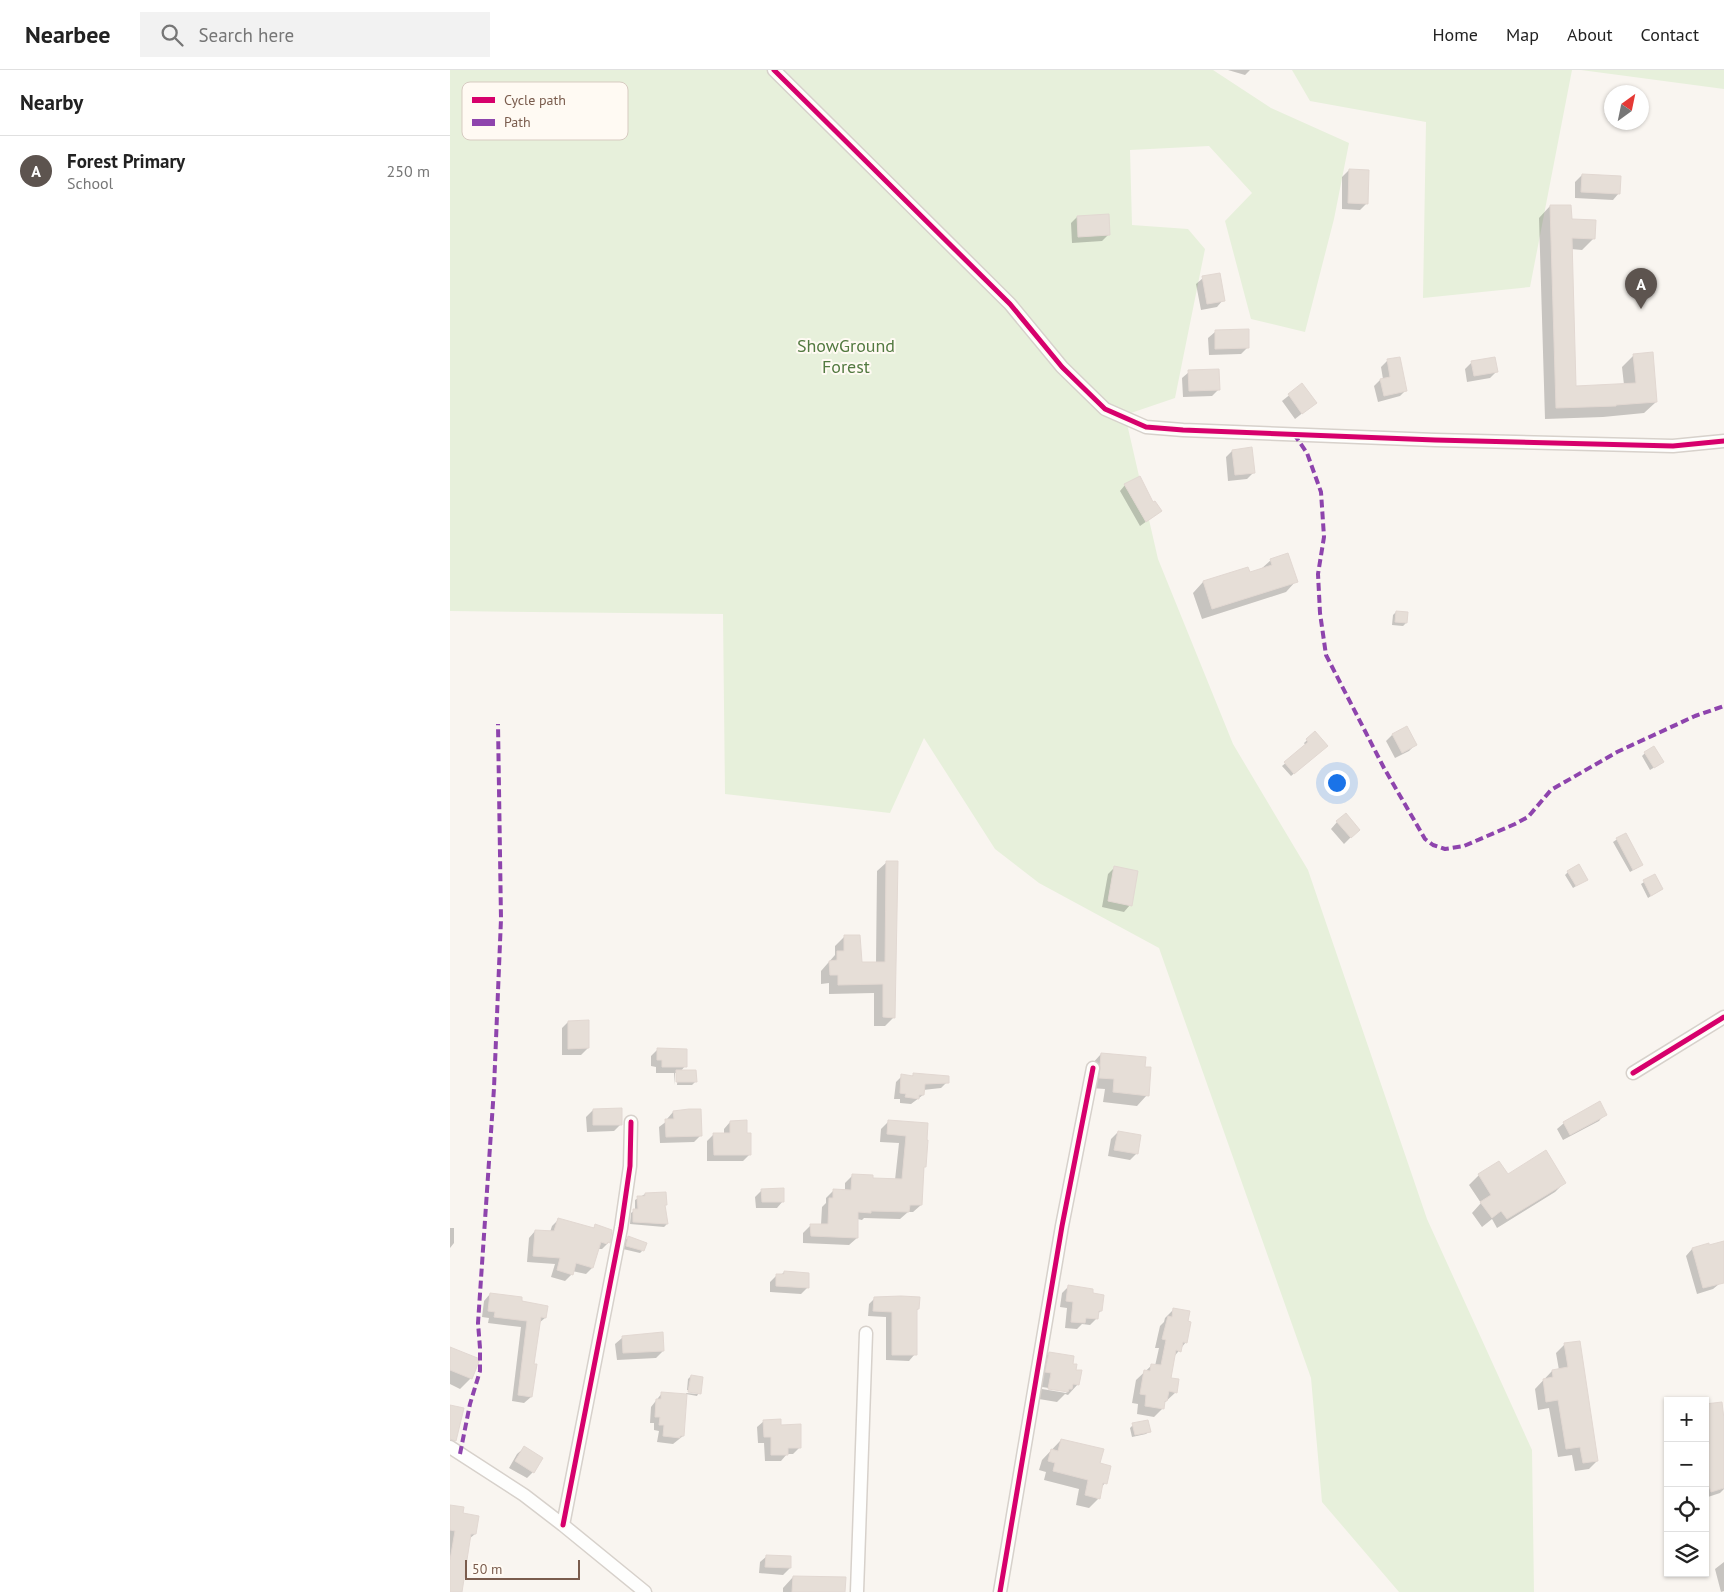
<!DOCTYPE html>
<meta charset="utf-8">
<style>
:root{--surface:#fff;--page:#f2f2f2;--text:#222;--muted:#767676;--line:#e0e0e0;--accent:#5d544f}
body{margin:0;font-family:"PT Sans",sans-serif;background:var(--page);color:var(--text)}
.controls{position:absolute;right:15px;bottom:15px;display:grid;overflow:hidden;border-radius:0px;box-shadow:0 1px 4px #0004}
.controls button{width:45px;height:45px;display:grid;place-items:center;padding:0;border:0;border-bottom:1px solid var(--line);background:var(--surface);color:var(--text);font:25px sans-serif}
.compass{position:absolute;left:1154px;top:15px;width:45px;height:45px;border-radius:50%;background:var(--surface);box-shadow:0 1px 4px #0004;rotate:33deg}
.scale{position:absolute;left:15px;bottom:12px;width:115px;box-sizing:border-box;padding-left:5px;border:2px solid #7a5c4d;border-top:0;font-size:14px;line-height:18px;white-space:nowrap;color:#7a5c4d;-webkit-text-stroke:4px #fffaf3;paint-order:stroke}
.you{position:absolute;left:886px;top:712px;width:18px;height:18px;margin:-12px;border:4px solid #fff;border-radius:50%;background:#1a73e8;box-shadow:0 0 0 8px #1a73e833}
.badge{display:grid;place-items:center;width:32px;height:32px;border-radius:50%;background:var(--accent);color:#fff;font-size:16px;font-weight:700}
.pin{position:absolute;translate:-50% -41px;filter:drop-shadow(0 1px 2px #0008)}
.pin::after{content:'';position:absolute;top:26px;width:18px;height:15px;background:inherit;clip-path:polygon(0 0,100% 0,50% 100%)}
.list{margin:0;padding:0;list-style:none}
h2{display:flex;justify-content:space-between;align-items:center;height:65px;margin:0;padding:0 20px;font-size:21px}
h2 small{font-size:16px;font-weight:400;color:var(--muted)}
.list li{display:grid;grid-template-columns:32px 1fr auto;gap:15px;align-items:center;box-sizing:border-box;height:70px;padding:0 20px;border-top:1px solid var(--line)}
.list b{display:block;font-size:19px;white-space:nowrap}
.list p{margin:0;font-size:16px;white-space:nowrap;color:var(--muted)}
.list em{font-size:16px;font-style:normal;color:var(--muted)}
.icon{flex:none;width:28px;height:28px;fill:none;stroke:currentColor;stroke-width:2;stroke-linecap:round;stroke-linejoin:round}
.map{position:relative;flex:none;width:1274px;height:1522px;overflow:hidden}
header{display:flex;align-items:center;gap:30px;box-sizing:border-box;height:70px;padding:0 25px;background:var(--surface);border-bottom:1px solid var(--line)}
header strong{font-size:24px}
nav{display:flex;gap:28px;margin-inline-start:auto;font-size:18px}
.search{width:350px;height:45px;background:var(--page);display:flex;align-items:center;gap:12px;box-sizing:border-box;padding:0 18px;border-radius:0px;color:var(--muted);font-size:19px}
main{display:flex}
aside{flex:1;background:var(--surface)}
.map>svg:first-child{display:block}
.green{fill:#e7f0db}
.shadow{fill:#0003;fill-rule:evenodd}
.building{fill:#e6ded7;stroke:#e2d8d2}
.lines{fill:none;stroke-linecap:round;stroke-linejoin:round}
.street-casing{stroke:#d7d1cb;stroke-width:15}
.street{stroke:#fefefd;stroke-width:12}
.quiet{stroke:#8e44ad;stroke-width:4;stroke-dasharray:8 4;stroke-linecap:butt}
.cycleway-casing{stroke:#fffaf3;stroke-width:8}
.cycleway{stroke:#d6006c;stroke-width:5}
.labels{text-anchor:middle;stroke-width:4;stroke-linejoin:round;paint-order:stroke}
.park-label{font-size:18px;fill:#537a41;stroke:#fffaf3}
.key{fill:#fffaf3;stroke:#d7cbc1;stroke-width:1}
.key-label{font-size:14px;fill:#7a5c4d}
</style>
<header>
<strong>Nearbee</strong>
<div class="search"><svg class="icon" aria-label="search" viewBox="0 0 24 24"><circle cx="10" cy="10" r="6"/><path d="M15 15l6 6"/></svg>Search here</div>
<nav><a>Home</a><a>Map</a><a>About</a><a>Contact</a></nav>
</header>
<main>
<aside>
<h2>Nearby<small></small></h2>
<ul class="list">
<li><span class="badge">A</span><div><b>Forest Primary</b><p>School</p></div><em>250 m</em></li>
</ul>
</aside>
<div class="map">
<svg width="1274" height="1522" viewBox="0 0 1274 1522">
<rect width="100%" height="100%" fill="#f9f5f0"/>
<path class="green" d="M0,0H763L821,38L899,73L884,149L855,262L801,249L775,151L802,123L759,76L680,80L682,155L738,159L755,179L725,328L675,345L708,489L783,674L858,800L977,1149L1082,1380L1084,1522H949L872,1432L861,1308L709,878L589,813L545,779L474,668L440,743L275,724L273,544L0,541Z
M842,0H1122L1080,217L973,228L976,52L860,31Z
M1131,0H1274V19Z"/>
<path class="shadow" d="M778,0H800L795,5Z
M899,100L917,133L910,140L892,139V107Z
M1132,105L1169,123L1163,130L1125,128V112Z
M1100,136L1144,168L1132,180L1121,179L1124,318L1174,315L1172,297L1184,285L1206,332L1194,343L1153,347L1095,349L1089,148Z
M627,147L659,164L652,171L622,173L621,153Z
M753,208L773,230L767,237L751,240L746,214Z
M765,262L798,277L791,284L759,285L758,268Z
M937,291L956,320L950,326L928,332L924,316L930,310L933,309L931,297Z
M1022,292L1046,302L1040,308L1017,312L1015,299Z
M739,302L769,319L762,326L733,327L732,308Z
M852,315L865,333L845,349L832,331Z
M782,381L804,402L797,409L778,411L776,387Z
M675,415L703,434L711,441L690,456L670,421Z
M821,490L846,511L836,522L752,549L743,523L753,512L798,499L799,503L811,499Z
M946,542L956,553L953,556L942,555L943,545Z
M865,663L873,679L841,706L832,696L856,676L854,673Z
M942,665L966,674L959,681L945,688L936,671Z
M1195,683L1210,694L1200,700L1192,686Z
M887,752L902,766L894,774L881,759Z
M1175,764L1192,795L1180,802L1163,772Z
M437,792L444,947L435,956H424V923L379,924V913L371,914V901L385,885V876L394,867L411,893H426L427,801Z
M665,797L680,835L674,842L652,837L658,804Z
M1118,802L1136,810L1123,818L1115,805Z
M1204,806L1212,819L1198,828L1191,814Z
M118,952L138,978L131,985H112V958Z
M208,979L235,996L231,1001L245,1012L242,1015H227L228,1003H225L224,1015V1003H206V997L201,996V986Z
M651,984L694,998L697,1025L687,1036L653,1032L655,1019L640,1018L641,995Z
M464,1004L497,1012L491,1018L473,1020V1025L461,1034L450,1033V1029H444L446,1012L452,1006L461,1007Z
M143,1040L171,1054L164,1061L137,1062L136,1047Z
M223,1042L250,1066L244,1072L210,1073L209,1057L217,1051V1049Z
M1155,1044L1149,1051L1113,1070L1107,1059L1114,1053Z
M439,1051L477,1054L471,1135L463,1142H458L450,1149L414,1148L412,1150L407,1149V1168L399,1175L353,1173V1163L361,1155H371L372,1137L376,1133V1128L384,1120L395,1121V1113L403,1105L422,1109L445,1110L449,1073L430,1072L431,1059Z
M280,1052L300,1084L293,1091H257V1071L264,1064H274V1059Z
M668,1062L687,1083L680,1090L658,1086L661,1069Z
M1048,1093L1057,1106L1115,1112L1105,1122L1047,1158L1042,1149L1032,1157L1022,1143L1031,1133L1019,1115L1029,1105Z
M312,1120L333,1131L327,1138H306L305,1127Z
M195,1124L214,1136L217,1154L214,1157L180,1154L181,1143L185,1140V1130Z
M108,1150L142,1159L146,1156L159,1172L152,1179H147L142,1198L136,1204L122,1201V1204L115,1211L101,1207L105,1194L77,1192L79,1168L85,1161L100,1162L102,1156Z
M0,1158H4V1173L0,1178Z
M178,1168L193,1180L190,1183L173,1179L175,1170Z
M1274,1172V1210L1263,1219L1247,1224L1236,1186L1242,1179Z
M334,1202L358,1217L351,1224L320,1222V1212L327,1205H331Z
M618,1217L641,1224L651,1241L647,1244L646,1249L640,1255L632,1254L627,1259L615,1258L617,1238L610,1237L612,1223Z
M40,1224L97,1237L95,1248L89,1253L83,1295L81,1327L74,1333L62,1331L71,1257L38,1253L39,1248L32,1247L34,1231Z
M425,1228L468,1239L466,1241L465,1284L459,1291L436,1290V1247L418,1246L419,1234Z
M724,1239L736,1272L723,1288L720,1309L726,1322L713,1334V1338L704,1347L687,1344L688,1334L682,1333L686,1310L702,1295L705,1296L709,1278H705L710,1256L714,1252L715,1248Z
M193,1266L213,1281L206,1288L167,1290L165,1274L172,1268Z
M1115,1274L1147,1391L1139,1399L1125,1401L1122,1385L1108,1387L1099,1338L1088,1340L1085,1319L1102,1301L1109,1300L1106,1283Z
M0,1279L21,1308L10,1319L0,1314Z
M599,1283L621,1295L628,1314L618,1325L615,1324L607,1332L589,1329V1293ZM592,1317L618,1321L616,1323L592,1319Z
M241,1306L249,1322L237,1320L238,1309Z
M212,1323L233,1366L223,1374L207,1372L209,1361L204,1360V1353H200L201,1337Z
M236,1323L248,1324L247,1326L236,1324Z
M1255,1336L1274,1358V1419L1270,1423L1255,1428Z
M314,1351L329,1356L350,1377L343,1384H337L331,1391H315L314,1373H308L307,1357Z
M683,1355L699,1361L696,1364L682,1367L680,1358Z
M611,1370L649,1394L655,1413L651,1418L649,1428L639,1438L626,1435L629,1419L594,1410L596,1402L589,1400L592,1390Z
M74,1378L83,1402L77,1408L59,1398L67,1384Z
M0,1436L12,1444L25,1464L19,1469L10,1522H0Z
M317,1486L340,1487V1498L333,1505L309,1503L310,1492Z
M1274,1492V1521L1271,1522L1265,1499Z
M343,1507L394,1522H333V1518Z"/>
<path class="building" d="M899,99L919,100L918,134L898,133Z
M1132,104L1171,106L1170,124L1131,122Z
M1100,135H1121L1122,149L1146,150L1145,169L1122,168L1126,316L1186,313L1183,284L1203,282L1207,332L1166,335V336L1106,338Z
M659,144L660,165L628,167L627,146Z
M770,203L775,231L757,234L752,206Z
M799,259V278L765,279V260Z
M950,287L957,321L934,326L930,309L940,307L937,289Z
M1045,287L1048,302L1024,306L1021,291Z
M769,299L770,320L739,321L738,300Z
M852,313L867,333L852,344L838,324Z
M802,377L805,403L785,405L782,380Z
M690,406L703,432L705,431L712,441L696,452L674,414Z
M838,483L848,512L762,539L753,511L798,497L800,502L822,495L820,489Z
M946,541L958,542L957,553L945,552Z
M957,656L967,675L952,683L942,664Z
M865,661L878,676L844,704L834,692L858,672L856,669Z
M1204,676L1214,692L1204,698L1194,682Z
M896,743L910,760L901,768L886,751Z
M1176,763L1193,795L1183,800L1166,768Z
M436,791H448L445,948L433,947V914L388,915V905H380L379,891L387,890V881H394V865H410L412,892H435Z
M1129,794L1138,810L1126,816L1117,801Z
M664,796L688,801L682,836L658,831Z
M1205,804L1213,819L1201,826L1193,810Z
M139,950V978L118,979V951Z
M207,978L237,979V997H212V990H207Z
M651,983L696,987L695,997H701L699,1026L663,1022L664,1009L649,1008Z
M226,1000H246L247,1012H226Z
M463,1003L499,1006V1013L475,1014L474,1025H469V1029L455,1027L456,1024L450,1023L451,1004L463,1006Z
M1150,1031L1157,1045L1120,1065L1113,1052Z
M172,1038V1055H143V1039Z
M239,1039H251L252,1066L216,1067L215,1049H224L223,1041Z
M297,1050V1063H301V1085H264L263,1063H280V1051Z
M438,1050L478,1053L477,1070H478L476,1097H474L472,1135H460L459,1142L421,1141V1143L408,1142V1168L361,1166L360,1154H378L379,1128H383V1119L401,1120L402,1104L423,1105V1108L452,1109L456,1066L437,1064Z
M668,1061L691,1065L688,1084L664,1080Z
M1096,1080L1116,1113L1057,1149L1051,1141L1042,1148L1030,1132L1041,1125L1028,1104L1049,1091L1058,1104Z
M334,1118V1132H312L311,1119Z
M216,1122L217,1135H215L218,1154L183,1152V1139H188L187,1126H195V1123Z
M108,1148L144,1158L145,1154L162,1160L160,1173L158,1172L157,1174L151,1172L143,1198L126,1193L123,1205L107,1200L110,1188L83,1186L85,1160L104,1161Z
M178,1166L197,1173L194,1181L176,1176Z
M1274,1171V1213L1253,1218L1242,1178L1259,1173V1175Z
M334,1201L359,1203V1218L326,1216V1204H334Z
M618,1215L643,1219V1223L654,1225L652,1241H649L648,1249L636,1248L635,1253L621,1252L623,1232L616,1231Z
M40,1223L72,1227V1231L98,1236L96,1248L91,1247L84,1294H87L82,1327L68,1325L77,1251L44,1247L45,1242L38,1241Z
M451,1226L470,1227L469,1239H467V1285H442V1242L423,1241L424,1227Z
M723,1238L740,1241L738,1251L741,1252L737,1273L733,1272L731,1282L726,1280L721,1308L729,1309L727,1323L719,1321L717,1331H715L714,1339L695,1336L696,1325L690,1324L694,1300L700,1301L701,1294L711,1295L716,1270L712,1269L718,1246L722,1247Z
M213,1262L214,1281L173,1283L172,1266Z
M1130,1271L1148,1391L1133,1393L1130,1377L1116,1379L1108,1330L1096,1332L1093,1309L1103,1307L1102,1300L1118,1297L1114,1273Z
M0,1277L30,1289L22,1309L0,1300Z
M599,1282L624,1286L623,1294H627L626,1300H632L629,1315L623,1314L622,1319H619L618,1322L598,1319L601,1303L595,1302Z
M241,1305L253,1307L251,1324L238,1322Z
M211,1322L237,1324L234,1366H230V1368L213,1366L214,1355H209L210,1347H205L206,1329H211Z
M1272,1332L1274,1349V1418L1261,1422L1255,1405V1375L1259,1374L1255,1334Z
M0,1335L14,1338L6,1371L0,1369Z
M331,1349V1355L351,1354V1378H338V1385H321V1367H314L313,1350Z
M698,1350L701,1362L685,1365L682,1353Z
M611,1369L654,1379L650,1393L661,1396L657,1414L653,1413L650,1429L635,1425L638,1410L603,1401L605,1393L598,1391L601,1379L608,1381Z
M74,1376L93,1388L84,1403L65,1391Z
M0,1435L14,1437L13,1443L29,1446L26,1464H21L12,1522H0V1490L5,1461L0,1460Z
M316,1485L341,1486V1498L315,1497Z
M343,1506L396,1507L395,1522H342Z"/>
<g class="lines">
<defs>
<path id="street" d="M324,0L560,234L612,297L655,339L696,357L733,360L985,370L1223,376L1274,371
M1183,1003L1274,947
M0,1377L74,1425L113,1455L195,1522
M113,1455L171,1158L180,1096L181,1052
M407,1522L416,1263
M550,1522L612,1156L643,998"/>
</defs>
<use href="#street" class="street-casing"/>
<use href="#street" class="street"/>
<path class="quiet" d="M844,364L857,383L871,422L874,467L868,504L870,543L876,585L934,698L975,769L983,775L995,779L1014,776L1065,754L1078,747L1101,720L1167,682L1245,646L1274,636
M10,1384L20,1334L30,1301V1278L28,1253L44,1018L51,849L48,654"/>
<defs>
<path id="cycleway" d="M324,0L560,234L612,297L655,339L696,357L733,360L985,370L1223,376L1274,371
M1183,1003L1274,947
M113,1455L171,1158L180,1096L181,1052
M550,1522L612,1156L643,998"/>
</defs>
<use href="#cycleway" class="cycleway-casing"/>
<use href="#cycleway" class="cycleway"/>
</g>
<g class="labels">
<g class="park-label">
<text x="396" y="282">ShowGround<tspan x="396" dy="21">Forest</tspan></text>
</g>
</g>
<rect x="12" y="12" width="166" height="58" rx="8" class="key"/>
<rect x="22" y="27" width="23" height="6" fill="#d6006c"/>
<rect x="22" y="49" width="23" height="7" fill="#8e44ad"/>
<g class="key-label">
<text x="54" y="35">Cycle path</text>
<text x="54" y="57">Path</text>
</g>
</svg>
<div class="controls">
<button>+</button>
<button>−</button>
<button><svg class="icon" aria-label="locate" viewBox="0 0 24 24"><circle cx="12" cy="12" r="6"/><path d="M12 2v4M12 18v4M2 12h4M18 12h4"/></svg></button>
<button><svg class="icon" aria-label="layers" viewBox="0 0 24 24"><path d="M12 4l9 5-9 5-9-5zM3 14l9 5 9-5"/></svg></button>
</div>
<svg class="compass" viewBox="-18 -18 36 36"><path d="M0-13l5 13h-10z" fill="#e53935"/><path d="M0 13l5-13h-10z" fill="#767676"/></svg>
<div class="scale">50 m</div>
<div class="you"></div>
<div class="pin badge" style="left:1191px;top:239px">A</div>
</div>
</main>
